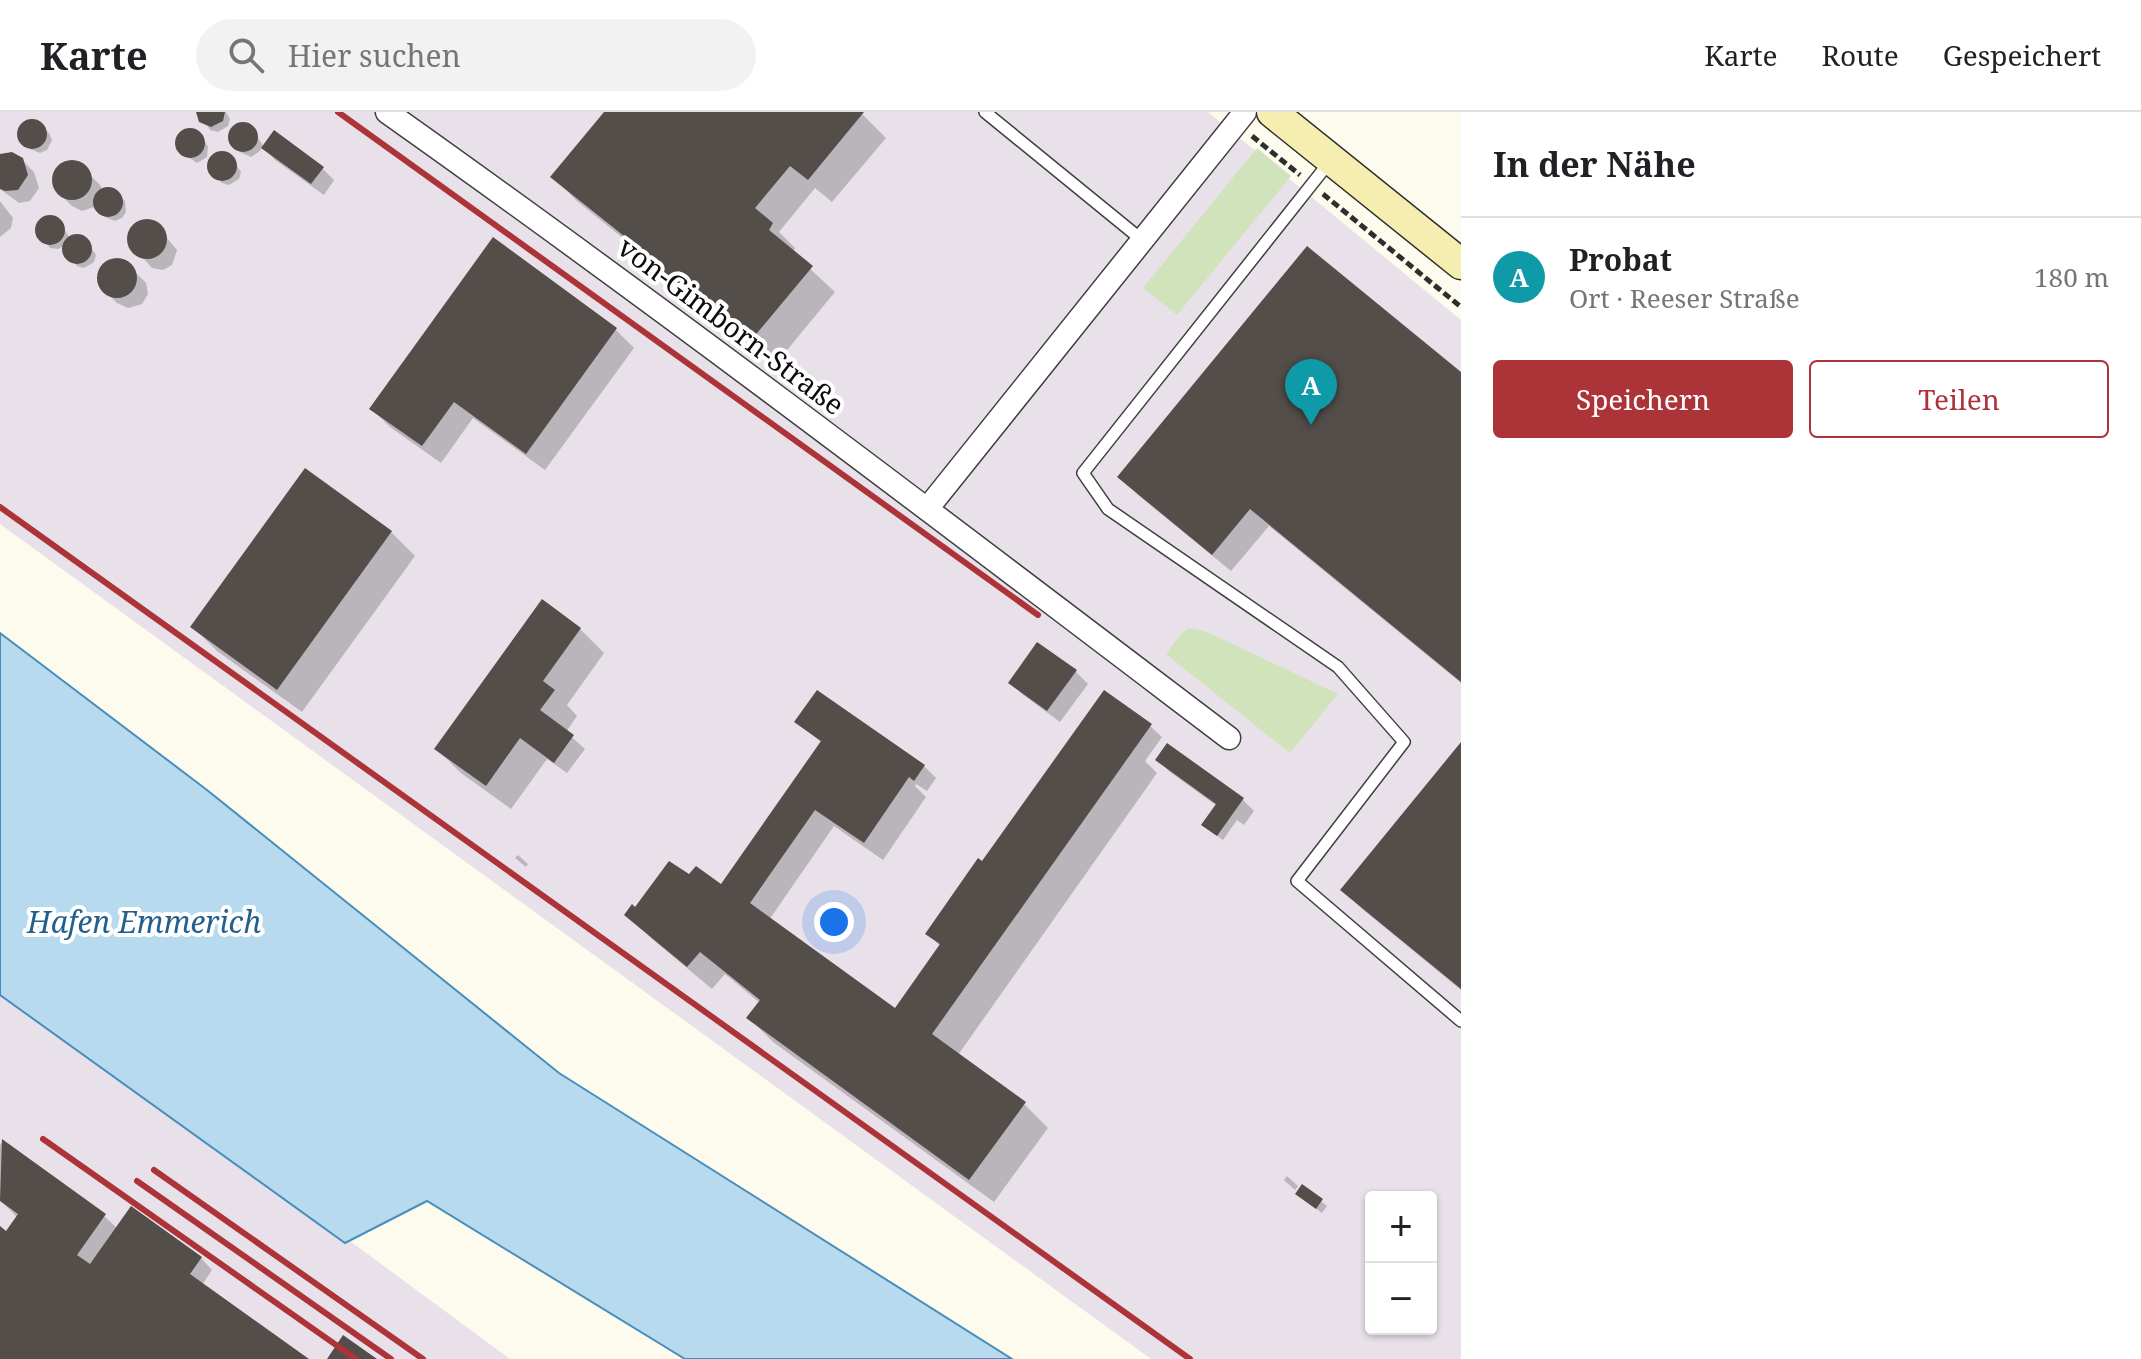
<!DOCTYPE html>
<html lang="de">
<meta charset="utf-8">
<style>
:root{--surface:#fff;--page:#f2f2f2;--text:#202124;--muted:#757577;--line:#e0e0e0;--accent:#ac3439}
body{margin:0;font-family:"Noto Serif",serif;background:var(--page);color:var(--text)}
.controls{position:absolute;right:24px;bottom:24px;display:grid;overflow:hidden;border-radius:8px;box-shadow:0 2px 6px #0004}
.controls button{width:72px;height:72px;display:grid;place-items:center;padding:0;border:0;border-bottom:2px solid var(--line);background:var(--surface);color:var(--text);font:40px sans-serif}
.you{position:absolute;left:834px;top:810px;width:28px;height:28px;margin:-20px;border:6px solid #fff;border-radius:50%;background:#1a73e8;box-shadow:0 0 0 12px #1a73e833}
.badge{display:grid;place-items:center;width:52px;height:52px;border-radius:50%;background:var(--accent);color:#fff;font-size:26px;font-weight:700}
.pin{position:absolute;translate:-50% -66px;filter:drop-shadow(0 2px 4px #0008)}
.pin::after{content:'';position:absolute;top:42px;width:28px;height:24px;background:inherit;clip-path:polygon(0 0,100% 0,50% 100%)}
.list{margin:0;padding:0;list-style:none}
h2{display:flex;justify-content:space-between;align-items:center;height:104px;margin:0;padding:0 32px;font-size:34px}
h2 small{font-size:26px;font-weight:400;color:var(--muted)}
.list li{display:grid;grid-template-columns:52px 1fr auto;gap:24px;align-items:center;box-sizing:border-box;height:120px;padding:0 32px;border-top:2px solid var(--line)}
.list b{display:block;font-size:30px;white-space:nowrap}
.list p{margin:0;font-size:26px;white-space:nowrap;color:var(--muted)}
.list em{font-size:26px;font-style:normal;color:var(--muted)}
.actions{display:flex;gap:16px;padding:24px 32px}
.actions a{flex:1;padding:18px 0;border:2px solid var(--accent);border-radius:8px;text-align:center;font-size:28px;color:var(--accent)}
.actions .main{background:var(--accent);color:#fff}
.icon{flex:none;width:44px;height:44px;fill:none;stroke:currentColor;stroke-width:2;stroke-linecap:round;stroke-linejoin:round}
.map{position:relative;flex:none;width:1461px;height:1247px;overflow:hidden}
header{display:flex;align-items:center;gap:48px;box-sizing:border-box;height:112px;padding:0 40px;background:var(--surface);border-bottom:2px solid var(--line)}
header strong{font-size:38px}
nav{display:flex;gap:44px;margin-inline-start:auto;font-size:28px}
.search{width:560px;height:72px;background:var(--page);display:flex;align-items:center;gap:20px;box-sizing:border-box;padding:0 28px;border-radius:44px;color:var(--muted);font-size:30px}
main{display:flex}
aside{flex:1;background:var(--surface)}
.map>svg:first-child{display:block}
.industrial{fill:#e9e1ea;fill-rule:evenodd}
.green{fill:#d0e3bb}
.water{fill:#b8daef;stroke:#478ebd;stroke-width:2}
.shadow{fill:#0003}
.building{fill:#544e4a}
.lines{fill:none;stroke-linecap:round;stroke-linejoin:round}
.lane-casing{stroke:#3f3f3f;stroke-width:14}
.street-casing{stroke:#3f3f3f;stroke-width:25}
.secondary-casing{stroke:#2e2e2e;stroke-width:33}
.path{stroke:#2e2e2e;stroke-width:5;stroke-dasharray:8 4;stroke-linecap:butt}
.lane{stroke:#fff;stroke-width:11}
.street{stroke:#fff;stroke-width:22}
.secondary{stroke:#f6eeb0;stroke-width:30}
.rail{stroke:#ac3439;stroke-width:6}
.labels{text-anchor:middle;stroke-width:8;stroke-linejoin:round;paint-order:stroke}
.street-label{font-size:28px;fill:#0c0c0c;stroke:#fff}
.water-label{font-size:30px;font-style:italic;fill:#24608f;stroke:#fff}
</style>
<header>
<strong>Karte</strong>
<div class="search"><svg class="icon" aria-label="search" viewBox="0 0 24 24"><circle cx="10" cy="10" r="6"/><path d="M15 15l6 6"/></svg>Hier suchen</div>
<nav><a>Karte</a><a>Route</a><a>Gespeichert</a></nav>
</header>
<main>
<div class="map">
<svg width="1461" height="1247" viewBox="0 0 1461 1247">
<rect width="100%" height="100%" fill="#fdfaee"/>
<path class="industrial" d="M0,0H1208L1461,208V1247H1151L0,412ZM1371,1085H1431V1217H1371Z
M0,871L510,1247H0Z"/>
<path class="green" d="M1257,36L1291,64L1177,203L1143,176Z
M1189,516L1207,520L1338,582L1290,641L1166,542L1180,523Z"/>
<path class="water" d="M0,521L207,678L559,961L1012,1247H685L427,1089L345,1131L0,883Z"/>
<path class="shadow" d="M199,0H226L230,7L228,14L218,20L210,18Z
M606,0H860L886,26L832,90L815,76L779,120L795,136L793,141L835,180L778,249L713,203L645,144L577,89L553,65Z
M33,9L49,21L52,28L47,38L40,41L30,37L20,24L23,13Z
M240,13L251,16L264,35L322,56L334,68L324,83L275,48L262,34L260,39L251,45L240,40L234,35L231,23L234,17Z
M191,18L198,21L208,34L207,45L197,51L181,40L177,29L180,23Z
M219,41L230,44L241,60L239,67L229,73L222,71L210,55L213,45Z
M0,46L22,48L34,60L39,76L30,89L19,91L0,77Z
M64,53H80L101,74V80L109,77L119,83L125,89L126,100L122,106L115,109L105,105L97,94L82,99L72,94L59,81L54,66Z
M0,89L13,106L11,116L0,125Z
M47,106L58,108L70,126L74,124L85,127L96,143L94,150L84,156L77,154L64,139L66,133L58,137L50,136L38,120L41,109Z
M144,110L155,112L177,138L172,153L163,158L152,156L129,130L135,115Z
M493,128L616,218L634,236L545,358L473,306L441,351L390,315L372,297Z
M109,150H125L146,171L148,182L142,192L128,196L117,191L104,178L100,163Z
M1461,263V571L1269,414L1231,459L1138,383L1120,365Z
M391,420L415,444L302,600L217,539L193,515Z
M542,490L580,517L604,541L567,593L577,604L566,620L585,637L567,661L547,647L511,697L461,661L437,637Z
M1038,533L1076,560L1088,572L1060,610L1022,582L1011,571Z
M796,610L924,654L936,666L927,679L916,672L915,674L926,685L883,748L834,714L769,808L896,899L941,835L927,821L983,751L1150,614L1162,625L1145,649L1157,661L958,943L1024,992L1048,1016L994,1090L773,930L749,906L760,891L725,862L712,877L651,826L627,802L690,765L730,781L822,631Z
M1461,633V878L1361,796L1343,778Z
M1158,648L1242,687L1254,699L1244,713L1237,708L1223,728L1209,718L1217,694L1170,660Z
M518,743L528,752L526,755L515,746Z
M2,1030L104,1104L117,1116L201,1146L212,1158L202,1173L306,1247H0V1117L7,1121L18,1106L0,1088V1033Z
M1287,1064L1298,1074L1295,1078L1284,1068Z
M1303,1075L1327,1094L1322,1101L1303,1087Z"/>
<path class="building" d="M196,0H225L223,9L211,15L199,10Z
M604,0H864L808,68L790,54L755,96L773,111L769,118L813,154L753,226L686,179L619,120L550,65Z
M17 22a15 15 0 1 1 30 0a15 15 0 1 1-30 0Z
M228 25a15 15 0 1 1 30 0a15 15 0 1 1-30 0Z
M175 31a15 15 0 1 1 30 0a15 15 0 1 1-30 0Z
M274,18L324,55L311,72L261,36Z
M207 54a15 15 0 1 1 30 0a15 15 0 1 1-30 0Z
M12,40L23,46L28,63L18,78L5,79L0,77V42Z
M52 68a20 20 0 1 1 40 0a20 20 0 1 1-40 0Z
M93 90a15 15 0 1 1 30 0a15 15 0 1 1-30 0Z
M35 118a15 15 0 1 1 30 0a15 15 0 1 1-30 0Z
M127 127a20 20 0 1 1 40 0a20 20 0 1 1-40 0Z
M62 137a15 15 0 1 1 30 0a15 15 0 1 1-30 0Z
M493,125L617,216L526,342L454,290L422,334L369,297Z
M1307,134L1461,260V570L1250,397L1212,443L1117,365Z
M97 166a20 20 0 1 1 40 0a20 20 0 1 1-40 0Z
M305,356L392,419L277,578L190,515Z
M542,487L581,516L543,569L555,578L540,598L574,623L554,651L520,626L486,674L434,637Z
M1037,530L1077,558L1047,599L1008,571Z
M817,578L925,653L914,669L909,665L864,731L815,698L750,791L895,896L940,832L925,822L978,746L982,749L1104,578L1152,612L932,922L1026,990L969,1068L746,906L760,888L700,840L687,855L624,803L632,792L635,795L669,749L689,762L696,754L721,772L821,629L794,610Z
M1461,630V877L1340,778Z
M1167,631L1244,686L1217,724L1201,713L1216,692L1155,648Z
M2,1027L106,1102L77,1143L90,1152L131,1094L202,1145L190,1162L309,1247H0V1114L6,1119L18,1102L0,1089Z
M1302,1072L1323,1087L1316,1097L1295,1082Z
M343,1223L377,1247H327Z"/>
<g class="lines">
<defs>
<path id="lane" d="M985,0L1142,128
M1331,48L1083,361L1108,397L1338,555L1404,630L1297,769L1461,909"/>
<path id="street" d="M387,0C672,202 951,415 1229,626
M927,397L1245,0"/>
<path id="secondary" d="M1272,0L1461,152"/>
</defs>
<use href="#lane" class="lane-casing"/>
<use href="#street" class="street-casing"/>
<use href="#secondary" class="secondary-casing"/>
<path class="path" d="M1252,24L1300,63
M1323,82L1461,195"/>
<use href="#lane" class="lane"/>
<use href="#street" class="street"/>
<use href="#secondary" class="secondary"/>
<path class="rail" d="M338,0L1038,503
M0,395L1190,1247
M43,1027L356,1247
M154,1058L423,1247
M137,1069L391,1247"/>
</g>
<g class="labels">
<g class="street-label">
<text transform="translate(731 214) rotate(37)" y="10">von-Gimborn-Straße</text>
</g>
<g class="water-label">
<text x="144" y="821">Hafen Emmerich</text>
</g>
</g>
</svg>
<div class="controls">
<button>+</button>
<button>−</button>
</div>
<div class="you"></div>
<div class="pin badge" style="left:1311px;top:313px;background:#0f9aa8">A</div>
</div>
<aside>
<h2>In der Nähe<small></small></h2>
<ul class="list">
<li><span class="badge" style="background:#0f9aa8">A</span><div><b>Probat</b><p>Ort · Reeser Straße</p></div><em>180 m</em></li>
</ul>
<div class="actions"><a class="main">Speichern</a><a>Teilen</a></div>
</aside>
</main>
